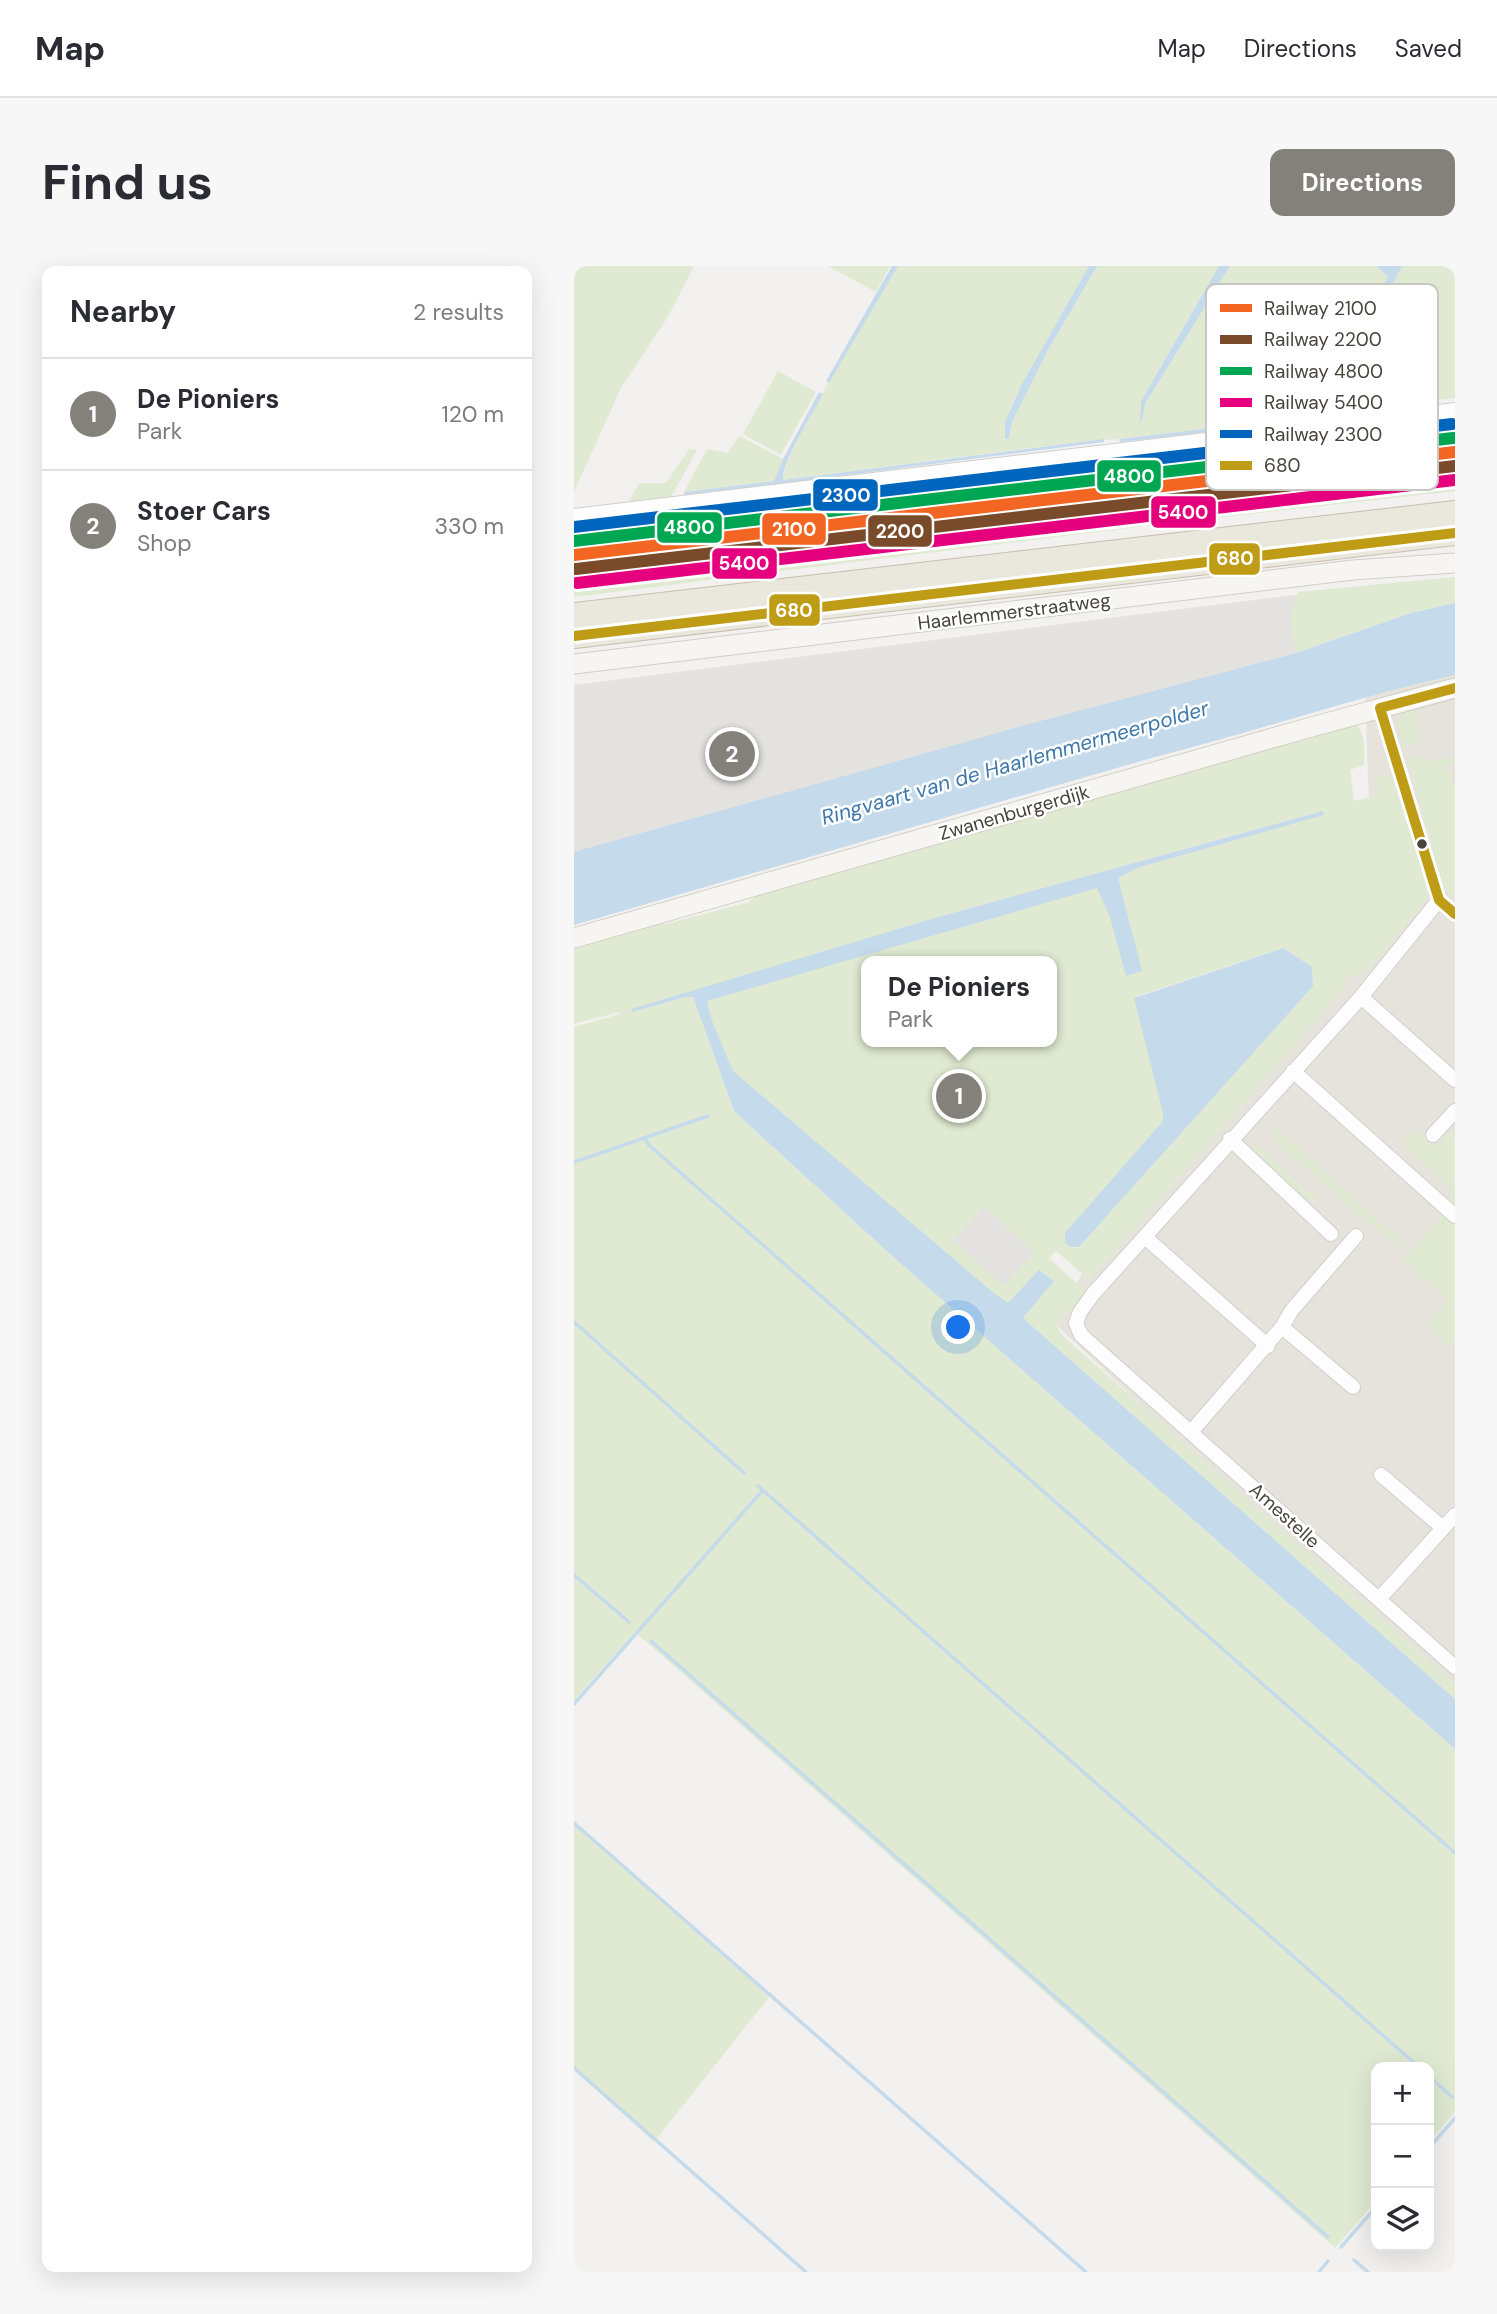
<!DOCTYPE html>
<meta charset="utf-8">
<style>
:root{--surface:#fff;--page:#f7f7f7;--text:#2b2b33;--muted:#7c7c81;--line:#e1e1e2;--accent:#84817a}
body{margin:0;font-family:"DM Sans",sans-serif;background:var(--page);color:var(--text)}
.controls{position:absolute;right:21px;bottom:21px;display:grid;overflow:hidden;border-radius:14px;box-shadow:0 7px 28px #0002}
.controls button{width:63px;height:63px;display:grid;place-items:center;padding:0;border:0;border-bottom:2px solid var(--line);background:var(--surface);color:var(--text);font:35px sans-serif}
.you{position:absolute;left:385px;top:1062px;width:24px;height:24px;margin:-18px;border:5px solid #fff;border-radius:50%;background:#1a73e8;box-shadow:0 0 0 10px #1a73e833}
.badge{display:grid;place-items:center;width:46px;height:46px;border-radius:50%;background:var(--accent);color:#fff;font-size:23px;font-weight:700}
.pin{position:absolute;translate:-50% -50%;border:4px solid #fff;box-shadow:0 2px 7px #0006}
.popup{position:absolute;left:287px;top:690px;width:196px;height:91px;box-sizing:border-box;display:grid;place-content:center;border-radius:14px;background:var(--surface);filter:drop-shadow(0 2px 5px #0005);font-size:23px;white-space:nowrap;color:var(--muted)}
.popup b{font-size:26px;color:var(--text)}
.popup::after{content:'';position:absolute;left:50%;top:100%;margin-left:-14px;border:14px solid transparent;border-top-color:var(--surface)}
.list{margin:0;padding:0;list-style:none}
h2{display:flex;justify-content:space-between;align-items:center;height:91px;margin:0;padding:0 28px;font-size:30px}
h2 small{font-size:23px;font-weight:400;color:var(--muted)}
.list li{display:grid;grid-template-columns:46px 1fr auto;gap:21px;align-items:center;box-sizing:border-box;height:112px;padding:0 28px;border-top:2px solid var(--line)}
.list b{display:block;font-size:26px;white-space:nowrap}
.list p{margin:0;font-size:23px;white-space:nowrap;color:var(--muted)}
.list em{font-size:23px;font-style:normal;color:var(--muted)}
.icon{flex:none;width:38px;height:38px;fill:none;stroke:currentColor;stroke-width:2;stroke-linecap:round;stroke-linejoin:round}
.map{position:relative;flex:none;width:881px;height:2006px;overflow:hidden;border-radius:14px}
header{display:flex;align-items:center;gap:42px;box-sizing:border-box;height:98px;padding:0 35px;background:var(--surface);border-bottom:2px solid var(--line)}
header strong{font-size:33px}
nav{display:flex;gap:38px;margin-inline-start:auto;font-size:24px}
.intro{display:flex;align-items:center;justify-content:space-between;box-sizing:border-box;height:168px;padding:0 42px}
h1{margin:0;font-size:49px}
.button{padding:18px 32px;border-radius:14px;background:var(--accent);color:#fff;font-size:24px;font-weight:700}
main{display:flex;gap:42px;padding:0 42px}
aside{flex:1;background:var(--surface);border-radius:14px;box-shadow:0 7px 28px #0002}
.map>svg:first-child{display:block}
.residential{fill:#e6e3dd}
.industrial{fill:#e4e2df}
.green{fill:#e0ead2;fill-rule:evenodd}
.parking{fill:#e4e2e0}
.water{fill:#c5daeb}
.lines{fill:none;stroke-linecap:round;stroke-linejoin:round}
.stream{stroke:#c5daeb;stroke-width:3.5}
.street-casing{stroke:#d1cfcc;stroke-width:16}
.secondary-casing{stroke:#d1cec6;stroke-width:21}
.highway-casing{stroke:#c8beae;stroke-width:26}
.street{stroke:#fdfdfd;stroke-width:14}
.secondary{stroke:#f7f5f2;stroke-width:19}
.highway{stroke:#eae7dd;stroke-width:24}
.bus-1-casing{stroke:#fff;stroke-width:16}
.bus-1{stroke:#bf9c15;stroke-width:10}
.rail-1-casing{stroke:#fff;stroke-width:18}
.rail-2-casing{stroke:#fff;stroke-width:18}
.rail-3-casing{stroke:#fff;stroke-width:18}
.rail-4-casing{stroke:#fff;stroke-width:18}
.rail-5-casing{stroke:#fff;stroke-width:18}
.rail-1{stroke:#f26522;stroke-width:12}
.rail-2{stroke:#7a4b2a;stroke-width:12}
.rail-3{stroke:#00a651;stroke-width:12}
.rail-4{stroke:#e5007d;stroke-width:12}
.rail-5{stroke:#0065bd;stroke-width:12}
.bus-dot{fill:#48443b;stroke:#fff;stroke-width:2.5}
.labels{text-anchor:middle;stroke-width:5;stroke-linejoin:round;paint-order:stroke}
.street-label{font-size:19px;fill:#48443b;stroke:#fff}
.water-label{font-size:21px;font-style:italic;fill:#3f78a9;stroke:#fff}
.key{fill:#fff;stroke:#c8c7c4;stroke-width:2}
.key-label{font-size:19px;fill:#48443b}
.line-badge{stroke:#fff;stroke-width:2.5}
.badge-label{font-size:19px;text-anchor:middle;font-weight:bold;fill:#fff}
</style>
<header>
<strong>Map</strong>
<nav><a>Map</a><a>Directions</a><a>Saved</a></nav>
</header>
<div class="intro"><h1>Find us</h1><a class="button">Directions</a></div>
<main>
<aside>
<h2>Nearby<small>2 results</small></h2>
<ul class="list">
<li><span class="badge">1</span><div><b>De Pioniers</b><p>Park</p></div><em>120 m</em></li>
<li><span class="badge">2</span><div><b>Stoer Cars</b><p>Shop</p></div><em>330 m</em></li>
</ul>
</aside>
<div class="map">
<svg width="881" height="2006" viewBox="0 0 881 2006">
<rect width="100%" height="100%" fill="#f3f1ef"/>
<path class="residential" d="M881,402V1431L808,1366L478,1055L602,863L799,646L791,426Z"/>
<path class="industrial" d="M728,328L729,385L0,587V419Z"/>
<path class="green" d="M0,0H120L95,49L47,122L0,226Z
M254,0H316L302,26Z
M324,0H515L436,143V173L438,156L474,84L523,0H645L567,135V157L571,138L656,0H802L814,11L741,150L676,159L463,181L209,214C207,189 305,32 324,0Z
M828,0H881V132L748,149Z
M204,105L242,126L207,189L169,168Z
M881,148V172L0,275V253Z
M165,170L209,193L200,215L110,226L133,183L154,187Z
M115,183L123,184L97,231L54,237L65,217H92Z
M881,206V225L579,259L0,331V309L579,239Z
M881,311V337L837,347L722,387L716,352L724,326Z
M849,438L841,449L848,476L829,480L823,455L827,444Z
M777,455C793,465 790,482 790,499L776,504L780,535L806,529L803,511L820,508L854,618V628L847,641L793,705L780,710L774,709L770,722L515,1014L482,985L475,992L513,1027L482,1059L488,1069L881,1417V1433L449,1052L480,1015L474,1012L432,1041L153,808L126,731L528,614L567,705L543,612L566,601L749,545L364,651L111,731H119L160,845L316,988L881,1483V1846L855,1876V1801H802V1935L761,1982L61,1366L0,1434V761L46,748L45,746L0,758V677L77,655L92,658L175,636L184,625ZM708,682L738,701L739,720L505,981L500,983L598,852L563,730ZM292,695H478V776H292Z
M850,489L854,496L881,491V498L874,497L869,504L877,505L878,514L881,518V632L867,620L834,493Z
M696,856L833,980H825L789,952L704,878Z
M881,859V944L874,938L878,923L828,878L840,864L860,881Z
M682,880L745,934L740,938L678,885Z
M870,947L881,956V1084L855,1061L856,1056L875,1034L829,994Z
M0,1558L196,1730L80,1876L0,1804Z"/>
<path class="parking" d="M409,941L460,986L430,1020L379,974Z"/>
<path class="water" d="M318,0H324L255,117L252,115Z
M515,0H523L474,84L438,156L435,173H431V156L448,118Z
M645,0H656L571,138L568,155L566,157L567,135Z
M802,0H828L749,148H766L764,152L546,176L545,173L741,150L814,11Z
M245,126L249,128C240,146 207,197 209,214L530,173V176L111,230L110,226L200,215L209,193Z
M881,152V157L325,222L299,228L0,262V258Z
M881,337V409C780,431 682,466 581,491L0,659V586L448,460L722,387L837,347Z
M749,545L750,549L566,601L544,612L568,705L552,710L536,651L523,622L133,735L138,755L159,805L421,1028L434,1037L465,1004L480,1015L449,1052L881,1433V1483L316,988L160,845L119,731H111L58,746L57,743L364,651Z
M709,682L738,701L739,720L505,981H496L491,976V967L589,855V847L560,732Z"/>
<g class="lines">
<path class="stream" d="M70,872L75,879L881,1587
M0,896L134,850
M0,1056L170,1207
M184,1220L845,1801
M0,1309L55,1356
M77,1375L754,1971
M0,1438L189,1224
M0,1557L512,2006
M0,1802L232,2006
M855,1810L878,1831
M855,1882L881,1852
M767,1981L802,1941
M780,1994L794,2006
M745,2006L754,1995"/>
<defs>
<path id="street" d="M0,250L881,144
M806,442L865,634L881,648
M865,634L787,731L519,1028L506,1046L502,1057L507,1069L881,1401
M787,731L881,814
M719,805L881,950
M859,869L881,845
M656,873L757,968
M572,972L694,1080
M708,1061L718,1044L782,970
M617,1166L708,1061L779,1121
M807,1209L869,1262
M805,1333L881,1249"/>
<path id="secondary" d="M0,398L779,304L881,297
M0,672L723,465L881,422"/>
<path id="highway" d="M0,349L881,247
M0,370L881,267"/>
</defs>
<use href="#street" class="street-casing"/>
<use href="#secondary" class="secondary-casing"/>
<use href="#highway" class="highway-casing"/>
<use href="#street" class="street"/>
<use href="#secondary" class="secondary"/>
<use href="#highway" class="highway"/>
<defs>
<path id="bus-1" d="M0,370L881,267
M881,422L806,442L865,634L881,648"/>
</defs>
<use href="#bus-1" class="bus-1-casing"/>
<use href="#bus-1" class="bus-1"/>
<defs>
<path id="rail-1" d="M0,289L881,186"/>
<path id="rail-2" d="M2,303L881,200"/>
<path id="rail-3" d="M0,275L879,172"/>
<path id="rail-4" d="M3,317L881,214"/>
<path id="rail-5" d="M0,261L878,158"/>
</defs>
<use href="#rail-1" class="rail-1-casing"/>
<use href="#rail-2" class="rail-2-casing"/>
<use href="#rail-3" class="rail-3-casing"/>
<use href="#rail-4" class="rail-4-casing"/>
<use href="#rail-5" class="rail-5-casing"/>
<use href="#rail-1" class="rail-1"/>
<use href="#rail-2" class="rail-2"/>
<use href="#rail-3" class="rail-3"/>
<use href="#rail-4" class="rail-4"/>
<use href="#rail-5" class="rail-5"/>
</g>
<circle class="bus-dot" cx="848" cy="578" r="6"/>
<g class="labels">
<g class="street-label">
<text transform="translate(440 345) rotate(-7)" y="7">Haarlemmerstraatweg</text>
<text transform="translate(440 546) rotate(-16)" y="7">Zwanenburgerdijk</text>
<text transform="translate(711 1249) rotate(42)" y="7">Amestelle</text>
</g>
<g class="water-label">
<text transform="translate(441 497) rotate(-16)" y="7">Ringvaart van de Haarlemmermeerpolder</text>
</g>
</g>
<rect x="632" y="18" width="232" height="206" rx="10" class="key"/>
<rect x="646" y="38" width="32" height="8" fill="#f26522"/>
<rect x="646" y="69" width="32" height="9" fill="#7a4b2a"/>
<rect x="646" y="101" width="32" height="8" fill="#00a651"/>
<rect x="646" y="132" width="32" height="9" fill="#e5007d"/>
<rect x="646" y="164" width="32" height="8" fill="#0065bd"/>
<rect x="646" y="195" width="32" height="9" fill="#bf9c15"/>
<g class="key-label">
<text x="690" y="49">Railway 2100</text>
<text x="690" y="80">Railway 2200</text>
<text x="690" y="112">Railway 4800</text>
<text x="690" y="143">Railway 5400</text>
<text x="690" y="175">Railway 2300</text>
<text x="690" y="206">680</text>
</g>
<g class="line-badge">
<rect x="522" y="193" width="66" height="34" rx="7" fill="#00a651"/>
<rect x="238" y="212" width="67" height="34" rx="7" fill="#0065bd"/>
<rect x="576" y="229" width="67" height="34" rx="7" fill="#e5007d"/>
<rect x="82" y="245" width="67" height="33" rx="7" fill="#00a651"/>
<rect x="187" y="246" width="66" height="34" rx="7" fill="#f26522"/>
<rect x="293" y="248" width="66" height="34" rx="7" fill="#7a4b2a"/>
<rect x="634" y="276" width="53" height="34" rx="7" fill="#bf9c15"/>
<rect x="137" y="281" width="67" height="33" rx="7" fill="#e5007d"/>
<rect x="194" y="327" width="53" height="34" rx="7" fill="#bf9c15"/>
</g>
<g class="badge-label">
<text x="555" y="217">4800</text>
<text x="272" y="236">2300</text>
<text x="609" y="253">5400</text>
<text x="115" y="268">4800</text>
<text x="220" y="270">2100</text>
<text x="326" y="272">2200</text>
<text x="661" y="299">680</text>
<text x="170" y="304">5400</text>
<text x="220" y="351">680</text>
</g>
</svg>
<div class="controls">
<button>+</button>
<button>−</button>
<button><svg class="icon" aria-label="layers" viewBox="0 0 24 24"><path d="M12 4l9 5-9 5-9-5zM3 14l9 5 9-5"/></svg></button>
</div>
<div class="you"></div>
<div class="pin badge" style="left:385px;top:830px">1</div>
<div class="popup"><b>De Pioniers</b>Park</div>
<div class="pin badge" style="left:158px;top:488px">2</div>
</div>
</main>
